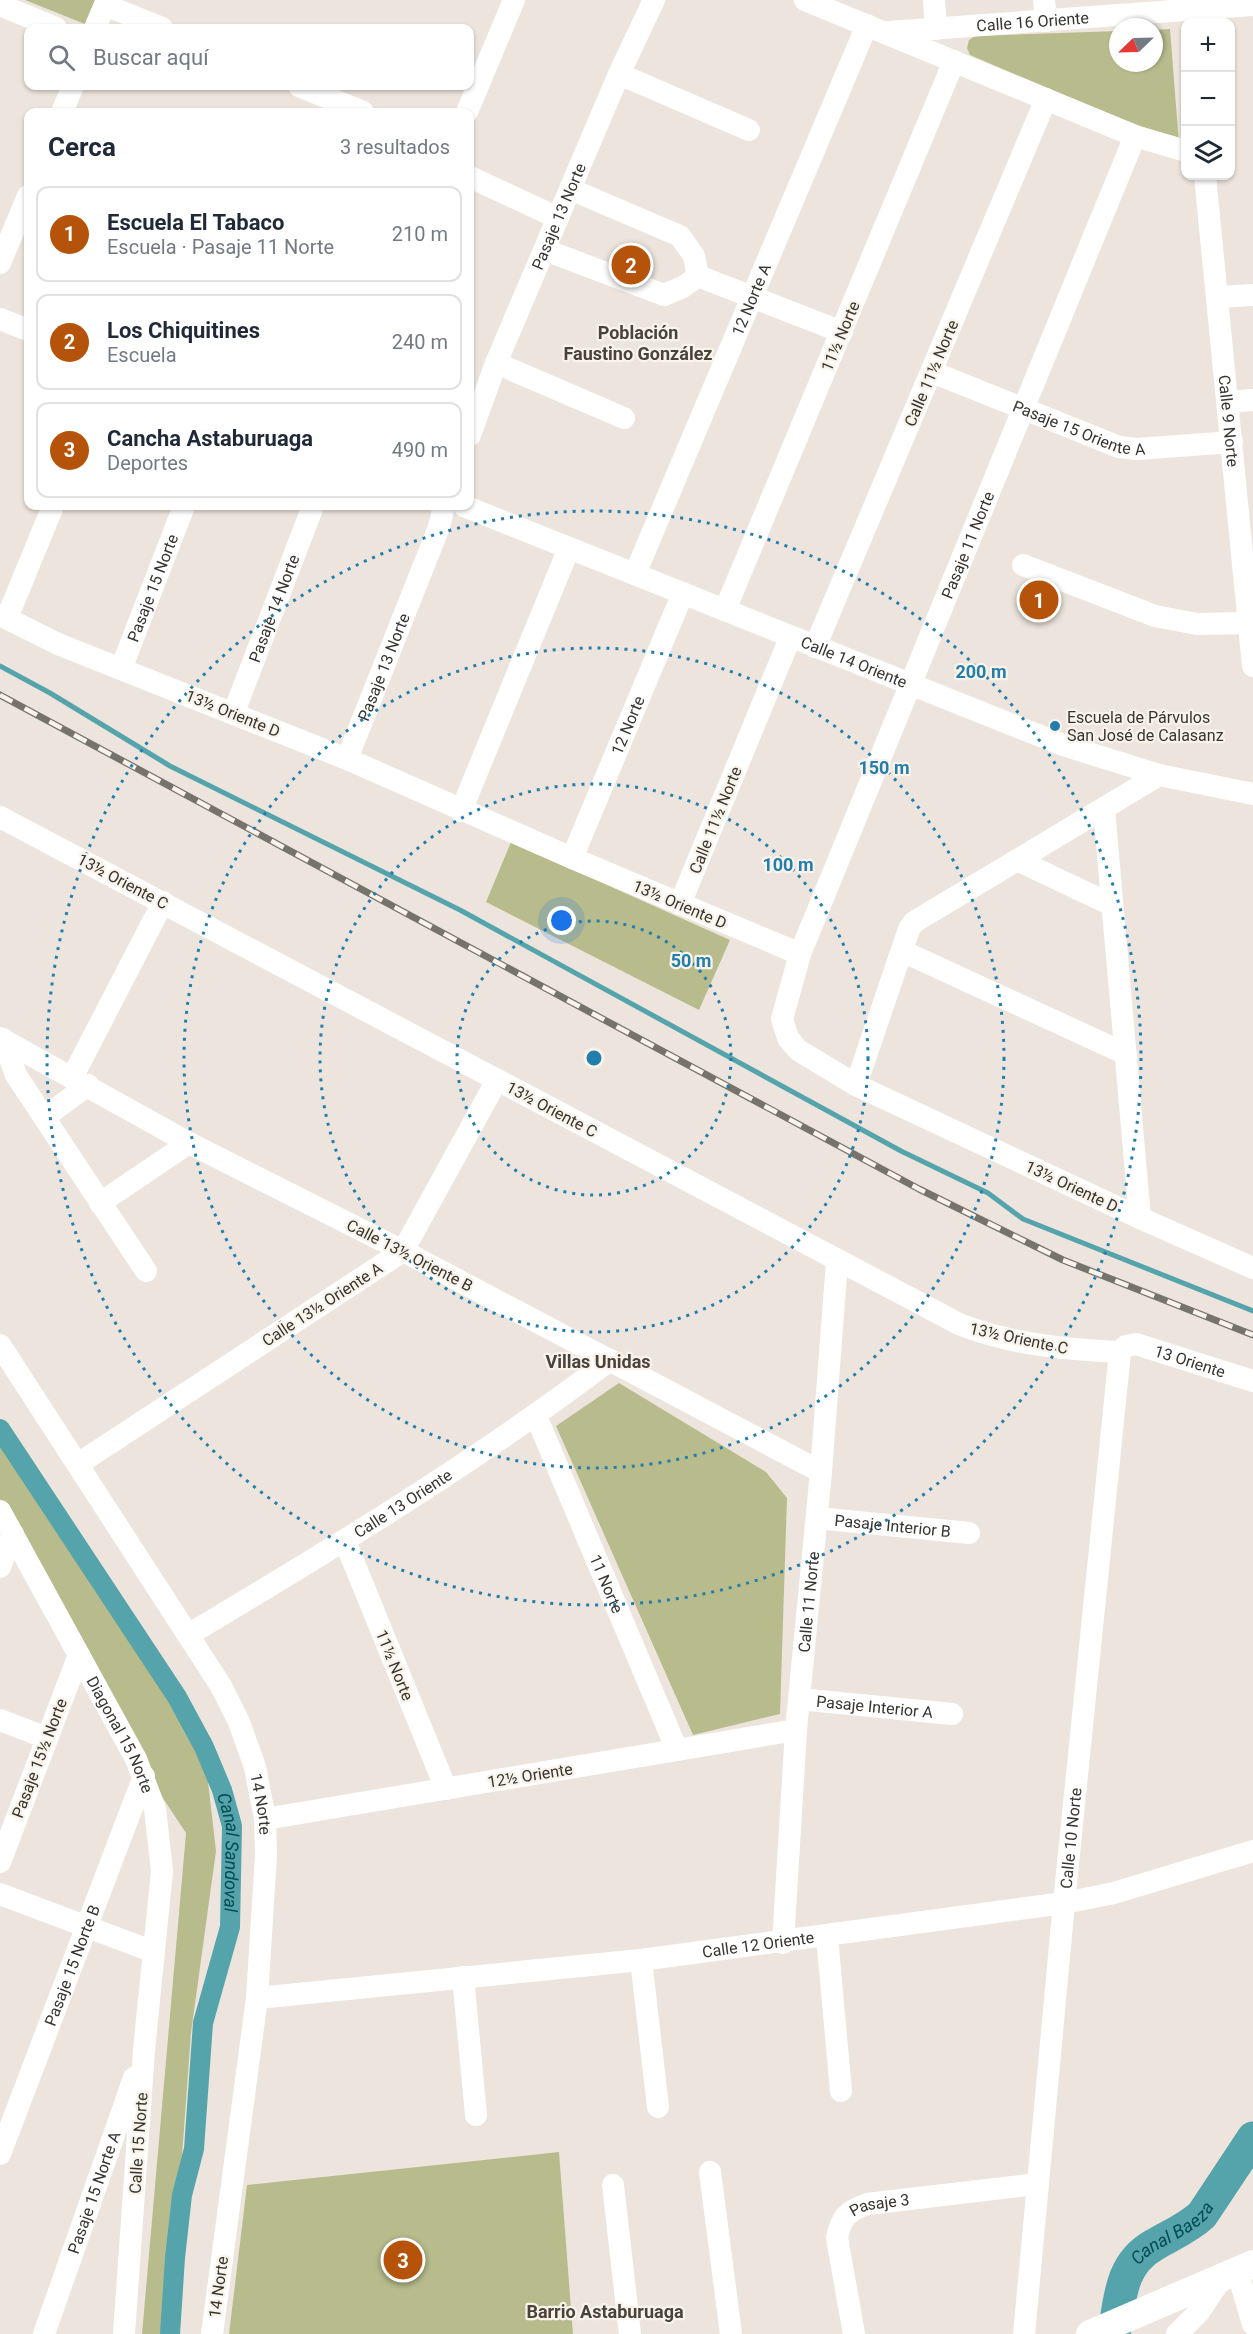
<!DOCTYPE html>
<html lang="es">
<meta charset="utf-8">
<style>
:root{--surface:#fff;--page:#f2f2f3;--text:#1f2937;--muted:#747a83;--line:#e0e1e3;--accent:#b45309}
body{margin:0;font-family:Roboto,sans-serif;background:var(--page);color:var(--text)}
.controls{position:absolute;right:18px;top:18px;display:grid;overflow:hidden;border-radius:12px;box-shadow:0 2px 4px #0004}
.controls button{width:54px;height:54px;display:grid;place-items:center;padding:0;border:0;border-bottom:2px solid var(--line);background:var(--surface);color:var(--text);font:30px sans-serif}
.compass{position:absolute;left:1109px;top:18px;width:54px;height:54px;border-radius:50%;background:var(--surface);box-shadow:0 2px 4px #0004;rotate:247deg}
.you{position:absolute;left:562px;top:921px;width:21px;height:21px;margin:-15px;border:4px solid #fff;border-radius:50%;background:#1a73e8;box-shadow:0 0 0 9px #1a73e833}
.badge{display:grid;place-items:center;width:39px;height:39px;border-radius:50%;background:var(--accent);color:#fff;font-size:20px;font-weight:700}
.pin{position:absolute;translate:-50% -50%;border:3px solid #fff;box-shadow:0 2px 6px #0006}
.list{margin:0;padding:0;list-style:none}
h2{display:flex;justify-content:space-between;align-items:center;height:78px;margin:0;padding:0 24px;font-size:26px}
h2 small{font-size:20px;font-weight:400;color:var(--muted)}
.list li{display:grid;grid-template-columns:39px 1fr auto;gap:18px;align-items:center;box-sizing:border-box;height:96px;margin:0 12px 12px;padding:0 12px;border:2px solid var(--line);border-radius:12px}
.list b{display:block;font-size:22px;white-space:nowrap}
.list p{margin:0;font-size:20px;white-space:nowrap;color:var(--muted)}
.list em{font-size:20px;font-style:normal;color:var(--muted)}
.icon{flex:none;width:33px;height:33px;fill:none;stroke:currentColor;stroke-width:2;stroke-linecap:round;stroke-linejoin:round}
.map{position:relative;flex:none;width:1253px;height:2334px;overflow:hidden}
.search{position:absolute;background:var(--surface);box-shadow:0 2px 4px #0004;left:24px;top:24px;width:450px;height:66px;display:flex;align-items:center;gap:15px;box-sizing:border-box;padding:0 21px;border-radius:12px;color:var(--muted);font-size:22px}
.panel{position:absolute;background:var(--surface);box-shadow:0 2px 4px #0004;left:24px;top:108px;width:450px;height:402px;border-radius:12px}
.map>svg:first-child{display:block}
.green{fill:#b8bc8d}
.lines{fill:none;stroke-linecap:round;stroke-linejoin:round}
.stream{stroke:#55a4ab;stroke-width:5}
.canal{stroke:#55a4ab;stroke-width:20}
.river{stroke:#55a4ab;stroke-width:33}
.minor{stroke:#fff;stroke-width:22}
.major{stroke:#fff;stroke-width:28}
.rail-casing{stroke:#76726c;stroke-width:7}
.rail{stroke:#faf3ea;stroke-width:4.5;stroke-dasharray:14;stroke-linecap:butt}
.ring{fill:none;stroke:#227eac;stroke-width:3;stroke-dasharray:3 6}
.poi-dot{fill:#227eac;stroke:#faf3ea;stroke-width:2}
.labels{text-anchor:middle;stroke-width:4.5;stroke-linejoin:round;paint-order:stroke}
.street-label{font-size:16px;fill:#373531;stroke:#faf3ea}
.poi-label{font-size:16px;fill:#373531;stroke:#faf3ea;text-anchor:start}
.neighbourhood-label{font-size:18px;font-weight:bold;fill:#49433c;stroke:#faf3ea}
.water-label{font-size:18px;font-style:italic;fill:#004c51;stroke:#faf3ea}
.centre{fill:#227eac;stroke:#faf3ea;stroke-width:3}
.ring-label{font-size:18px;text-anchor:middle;font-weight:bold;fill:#227eac;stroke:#faf3ea;stroke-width:4.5;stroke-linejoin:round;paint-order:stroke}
</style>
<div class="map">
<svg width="1253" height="2334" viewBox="0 0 1253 2334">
<rect width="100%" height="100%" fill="#ede5dd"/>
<path class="green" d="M25,0H95L85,24Z
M1170,29L1179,144L970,55L967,48L969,40L975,36L1118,31V63H1154V30Z
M511,842L730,940L699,1010L486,902Z
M619,1383L766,1472L787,1498L780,1714L693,1735L556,1426Z
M0,1432L204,1747L216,1851L191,2033L169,2334H142L186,1833L131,1750L0,1509Z
M559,2152L573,2334H229L247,2185Z"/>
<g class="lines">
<path class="stream" d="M0,666L50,693L170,766L460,910L901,1151L988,1193L1023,1219L1253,1311"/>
<path class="canal" id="s1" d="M0,1429L177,1697L204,1747L222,1790L232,1826L230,1927L203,2023L194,2149L182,2195L175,2258L170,2334"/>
<path class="river" id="s2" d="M1114,2334C1120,2299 1120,2264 1154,2245C1171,2235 1188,2228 1202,2215L1253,2138"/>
<g class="minor">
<path d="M805,0L1135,136L1186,151"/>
<path d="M934,0L936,29"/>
<path d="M1044,0L1046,21"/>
<path d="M0,5L56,28"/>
<path d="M105,5L162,28"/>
<path d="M95,28L107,0"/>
<path id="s3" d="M889,32L1253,5"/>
<path d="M619,74L749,130"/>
<path d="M299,86L363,112"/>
<path d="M62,112L73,86"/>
<path d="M467,112L514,0"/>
<path id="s4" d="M1205,176L1253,666"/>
<path d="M470,177L558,218"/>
<path d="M570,189L680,236L694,256L698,276"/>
<path d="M545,250L664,295L683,287L698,276"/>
<path d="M0,263L28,196"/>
<path d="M698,276L842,332"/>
<path d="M1218,297L1253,295"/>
<path d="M0,319L28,330"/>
<path d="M496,363L624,418"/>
<path id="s5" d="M932,372L1119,447L1137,449L1232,442"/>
<path d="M1228,402L1253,400"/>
<path id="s6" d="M470,435L496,363L619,74L654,0"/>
<path id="s7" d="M464,506L1063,745L1159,775L1253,794"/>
<path d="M1023,565L1155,616L1197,624L1249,623"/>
<path id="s8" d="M635,574L867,25"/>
<path d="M725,610L954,61"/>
<path d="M0,615L58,644L347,759L572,858L800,954L782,1019L788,1038L798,1050L856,1085L1140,1218L1253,1268"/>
<path d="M7,618L53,506"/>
<path d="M815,647L1046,99"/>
<path id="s9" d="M121,669L184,506"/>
<path id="s10" d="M234,712L313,506"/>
<path id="s11" d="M347,759L439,527L444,506"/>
<path d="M1104,809L1140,1218"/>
<path d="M461,811L569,548"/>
<path d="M0,817L959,1324C1009,1344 1066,1350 1120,1352"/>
<path id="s12" d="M572,858L683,593"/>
<path d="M1017,860L1112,905"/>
<path d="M680,904L790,638"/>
<path d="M902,951L1126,1054"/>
<path id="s13" d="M800,954L1135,136"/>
<path d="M0,1038L189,1143L403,1251L821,1472"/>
<path d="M3,1039L16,1075L146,1271"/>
<path d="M73,1076L163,902"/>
<path d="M856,1085L909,929L914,922L1159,775"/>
<path d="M45,1117L88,1085"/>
<path d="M100,1203L189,1143"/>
<path id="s14" d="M0,1345L221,1686L239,1722L255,1767L265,1819L266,1855L257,1998L212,2334"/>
<path id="s15" d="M536,1416L677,1750"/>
<path d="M78,1464L403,1251L497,1080"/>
<path id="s16" d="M0,1511L136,1759L155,1809L162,1871L144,2050L124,2334"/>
<path id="s17" d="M817,1518L969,1533"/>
<path d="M345,1541L446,1789"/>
<path d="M0,1567L13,1534"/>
<path id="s18" d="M188,1635C332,1549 476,1462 610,1360"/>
<path id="s19" d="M799,1699L952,1714"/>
<path d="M0,1720L47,1738"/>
<path d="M265,1819L796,1730"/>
<path d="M0,1862L79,1655"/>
<path d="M0,1894L154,1952"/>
<path d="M827,1937L841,2091"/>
<path id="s20" d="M783,1943L796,1730L821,1472L837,1261"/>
<path d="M641,1960L658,2107"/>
<path d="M463,1977L476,2115"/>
<path id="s21" d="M257,1998L641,1960L1064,1903L1114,1893L1253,1851"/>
<path id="s22" d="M0,2154L144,1776"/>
<path d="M710,2172L731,2334"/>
<path d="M613,2185L630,2334"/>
<path d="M1237,2270L1253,2324"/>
<path id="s23" d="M44,2334L134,2078"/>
<path id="s24" d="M854,2334L837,2238C841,2217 848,2211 867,2204L1037,2184"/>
<path id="s25" d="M1024,2334L1064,1903L1120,1352L1126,1346L1136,1344L1253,1381"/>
<path d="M1177,2334L1199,2312L1223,2276"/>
</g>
<path class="major" d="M1090,2334L1253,2264"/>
<defs>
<path id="rail" d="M0,695L919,1189L1063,1260L1253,1335"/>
</defs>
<use href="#rail" class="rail-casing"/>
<use href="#rail" class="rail"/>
</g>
<g class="ring">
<circle cx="594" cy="1058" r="137"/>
<circle cx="594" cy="1058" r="274"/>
<circle cx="594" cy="1058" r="410"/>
<circle cx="594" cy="1058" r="547"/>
</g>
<circle class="poi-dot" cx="1055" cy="726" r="6"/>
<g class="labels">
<g class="street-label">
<text dy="6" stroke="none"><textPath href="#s3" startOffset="144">Calle 16 Oriente</textPath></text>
<text dy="6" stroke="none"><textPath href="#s6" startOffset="236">Pasaje 13 Norte</textPath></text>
<text dy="6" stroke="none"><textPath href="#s8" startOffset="298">12 Norte A</textPath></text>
<text transform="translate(840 336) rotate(-67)" y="6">11½ Norte</text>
<text transform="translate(931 373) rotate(-67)" y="6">Calle 11½ Norte</text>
<text dy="6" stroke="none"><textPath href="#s4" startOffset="246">Calle 9 Norte</textPath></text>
<text dy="6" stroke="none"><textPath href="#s5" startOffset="158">Pasaje 15 Oriente A</textPath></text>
<text dy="6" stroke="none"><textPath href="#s13" startOffset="442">Pasaje 11 Norte</textPath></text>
<text dy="6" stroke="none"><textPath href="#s9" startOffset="87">Pasaje 15 Norte</textPath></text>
<text dy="6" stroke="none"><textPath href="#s10" startOffset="111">Pasaje 14 Norte</textPath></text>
<text dy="6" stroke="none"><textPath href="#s7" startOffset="420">Calle 14 Oriente</textPath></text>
<text dy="6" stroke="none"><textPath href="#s11" startOffset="99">Pasaje 13 Norte</textPath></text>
<text transform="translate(233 713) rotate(22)" y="6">13½ Oriente D</text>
<text dy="6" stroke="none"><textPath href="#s12" startOffset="144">12 Norte</textPath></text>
<text transform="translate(715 820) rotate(-68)" y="6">Calle 11½ Norte</text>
<text transform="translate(123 881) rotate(28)" y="6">13½ Oriente C</text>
<text transform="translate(680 904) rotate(23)" y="6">13½ Oriente D</text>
<text transform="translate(552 1109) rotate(28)" y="6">13½ Oriente C</text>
<text transform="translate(1072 1186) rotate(25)" y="6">13½ Oriente D</text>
<text transform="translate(410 1255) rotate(27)" y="6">Calle 13½ Oriente B</text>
<text transform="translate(322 1304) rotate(-33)" y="6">Calle 13½ Oriente A</text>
<text transform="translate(1019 1338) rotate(12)" y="6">13½ Oriente C</text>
<text dy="6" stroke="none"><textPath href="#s25" startOffset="1062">13 Oriente</textPath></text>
<text dy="6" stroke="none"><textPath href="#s18" startOffset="252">Calle 13 Oriente</textPath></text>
<text dy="6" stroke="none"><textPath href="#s17" startOffset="76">Pasaje Interior B</textPath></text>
<text dy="6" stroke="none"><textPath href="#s15" startOffset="182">11 Norte</textPath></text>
<text dy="6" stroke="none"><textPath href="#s20" startOffset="342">Calle 11 Norte</textPath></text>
<text transform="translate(395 1665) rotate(68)" y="6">11½ Norte</text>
<text dy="6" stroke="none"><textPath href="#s19" startOffset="76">Pasaje Interior A</textPath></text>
<text dy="6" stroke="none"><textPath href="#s16" startOffset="254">Diagonal 15 Norte</textPath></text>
<text transform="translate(39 1758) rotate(-69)" y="6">Pasaje 15½ Norte</text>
<text transform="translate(530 1775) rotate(-9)" y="6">12½ Oriente</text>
<text dy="6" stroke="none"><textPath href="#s14" startOffset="532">14 Norte</textPath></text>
<text dy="6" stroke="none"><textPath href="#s25" startOffset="498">Calle 10 Norte</textPath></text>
<text dy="6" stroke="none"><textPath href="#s21" startOffset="504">Calle 12 Oriente</textPath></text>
<text dy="6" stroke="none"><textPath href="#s22" startOffset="202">Pasaje 15 Norte B</textPath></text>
<text transform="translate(138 2143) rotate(-86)" y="6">Calle 15 Norte</text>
<text dy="6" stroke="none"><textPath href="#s23" startOffset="150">Pasaje 15 Norte A</textPath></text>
<text dy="6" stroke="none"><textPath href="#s24" startOffset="158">Pasaje 3</textPath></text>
<text transform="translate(218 2287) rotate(-82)" y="6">14 Norte</text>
</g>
<g class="poi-label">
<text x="1067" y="723">Escuela de Párvulos<tspan x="1067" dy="18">San José de Calasanz</tspan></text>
</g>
<g class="neighbourhood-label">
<text x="638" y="339">Población<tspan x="638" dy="21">Faustino González</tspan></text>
<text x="598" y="1368">Villas Unidas</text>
<text x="605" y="2318">Barrio Astaburuaga</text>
</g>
<g class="water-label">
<text dy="6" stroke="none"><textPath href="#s1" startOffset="488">Canal Sandoval</textPath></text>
<text dy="6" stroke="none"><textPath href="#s2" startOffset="124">Canal Baeza</textPath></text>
</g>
</g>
<circle cx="594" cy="1058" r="9" class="centre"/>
<g class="ring-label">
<text x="981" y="678">200 m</text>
<text x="884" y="774">150 m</text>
<text x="788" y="871">100 m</text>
<text x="691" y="967">50 m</text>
</g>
</svg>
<div class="controls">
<button>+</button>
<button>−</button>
<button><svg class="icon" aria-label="layers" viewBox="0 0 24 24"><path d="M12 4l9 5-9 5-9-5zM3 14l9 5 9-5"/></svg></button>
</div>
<svg class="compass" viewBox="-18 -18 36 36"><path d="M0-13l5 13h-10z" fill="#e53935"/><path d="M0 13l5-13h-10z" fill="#747a83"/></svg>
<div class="you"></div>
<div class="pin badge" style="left:1039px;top:600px">1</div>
<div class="pin badge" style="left:631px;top:265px">2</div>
<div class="pin badge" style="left:403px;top:2260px">3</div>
<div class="search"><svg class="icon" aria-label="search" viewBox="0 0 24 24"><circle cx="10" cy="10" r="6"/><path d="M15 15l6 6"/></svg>Buscar aquí</div>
<section class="panel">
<h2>Cerca<small>3 resultados</small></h2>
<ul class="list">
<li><span class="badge">1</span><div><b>Escuela El Tabaco</b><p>Escuela · Pasaje 11 Norte</p></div><em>210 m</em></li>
<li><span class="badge">2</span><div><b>Los Chiquitines</b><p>Escuela</p></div><em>240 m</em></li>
<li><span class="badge">3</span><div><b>Cancha Astaburuaga</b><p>Deportes</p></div><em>490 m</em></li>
</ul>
</section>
</div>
